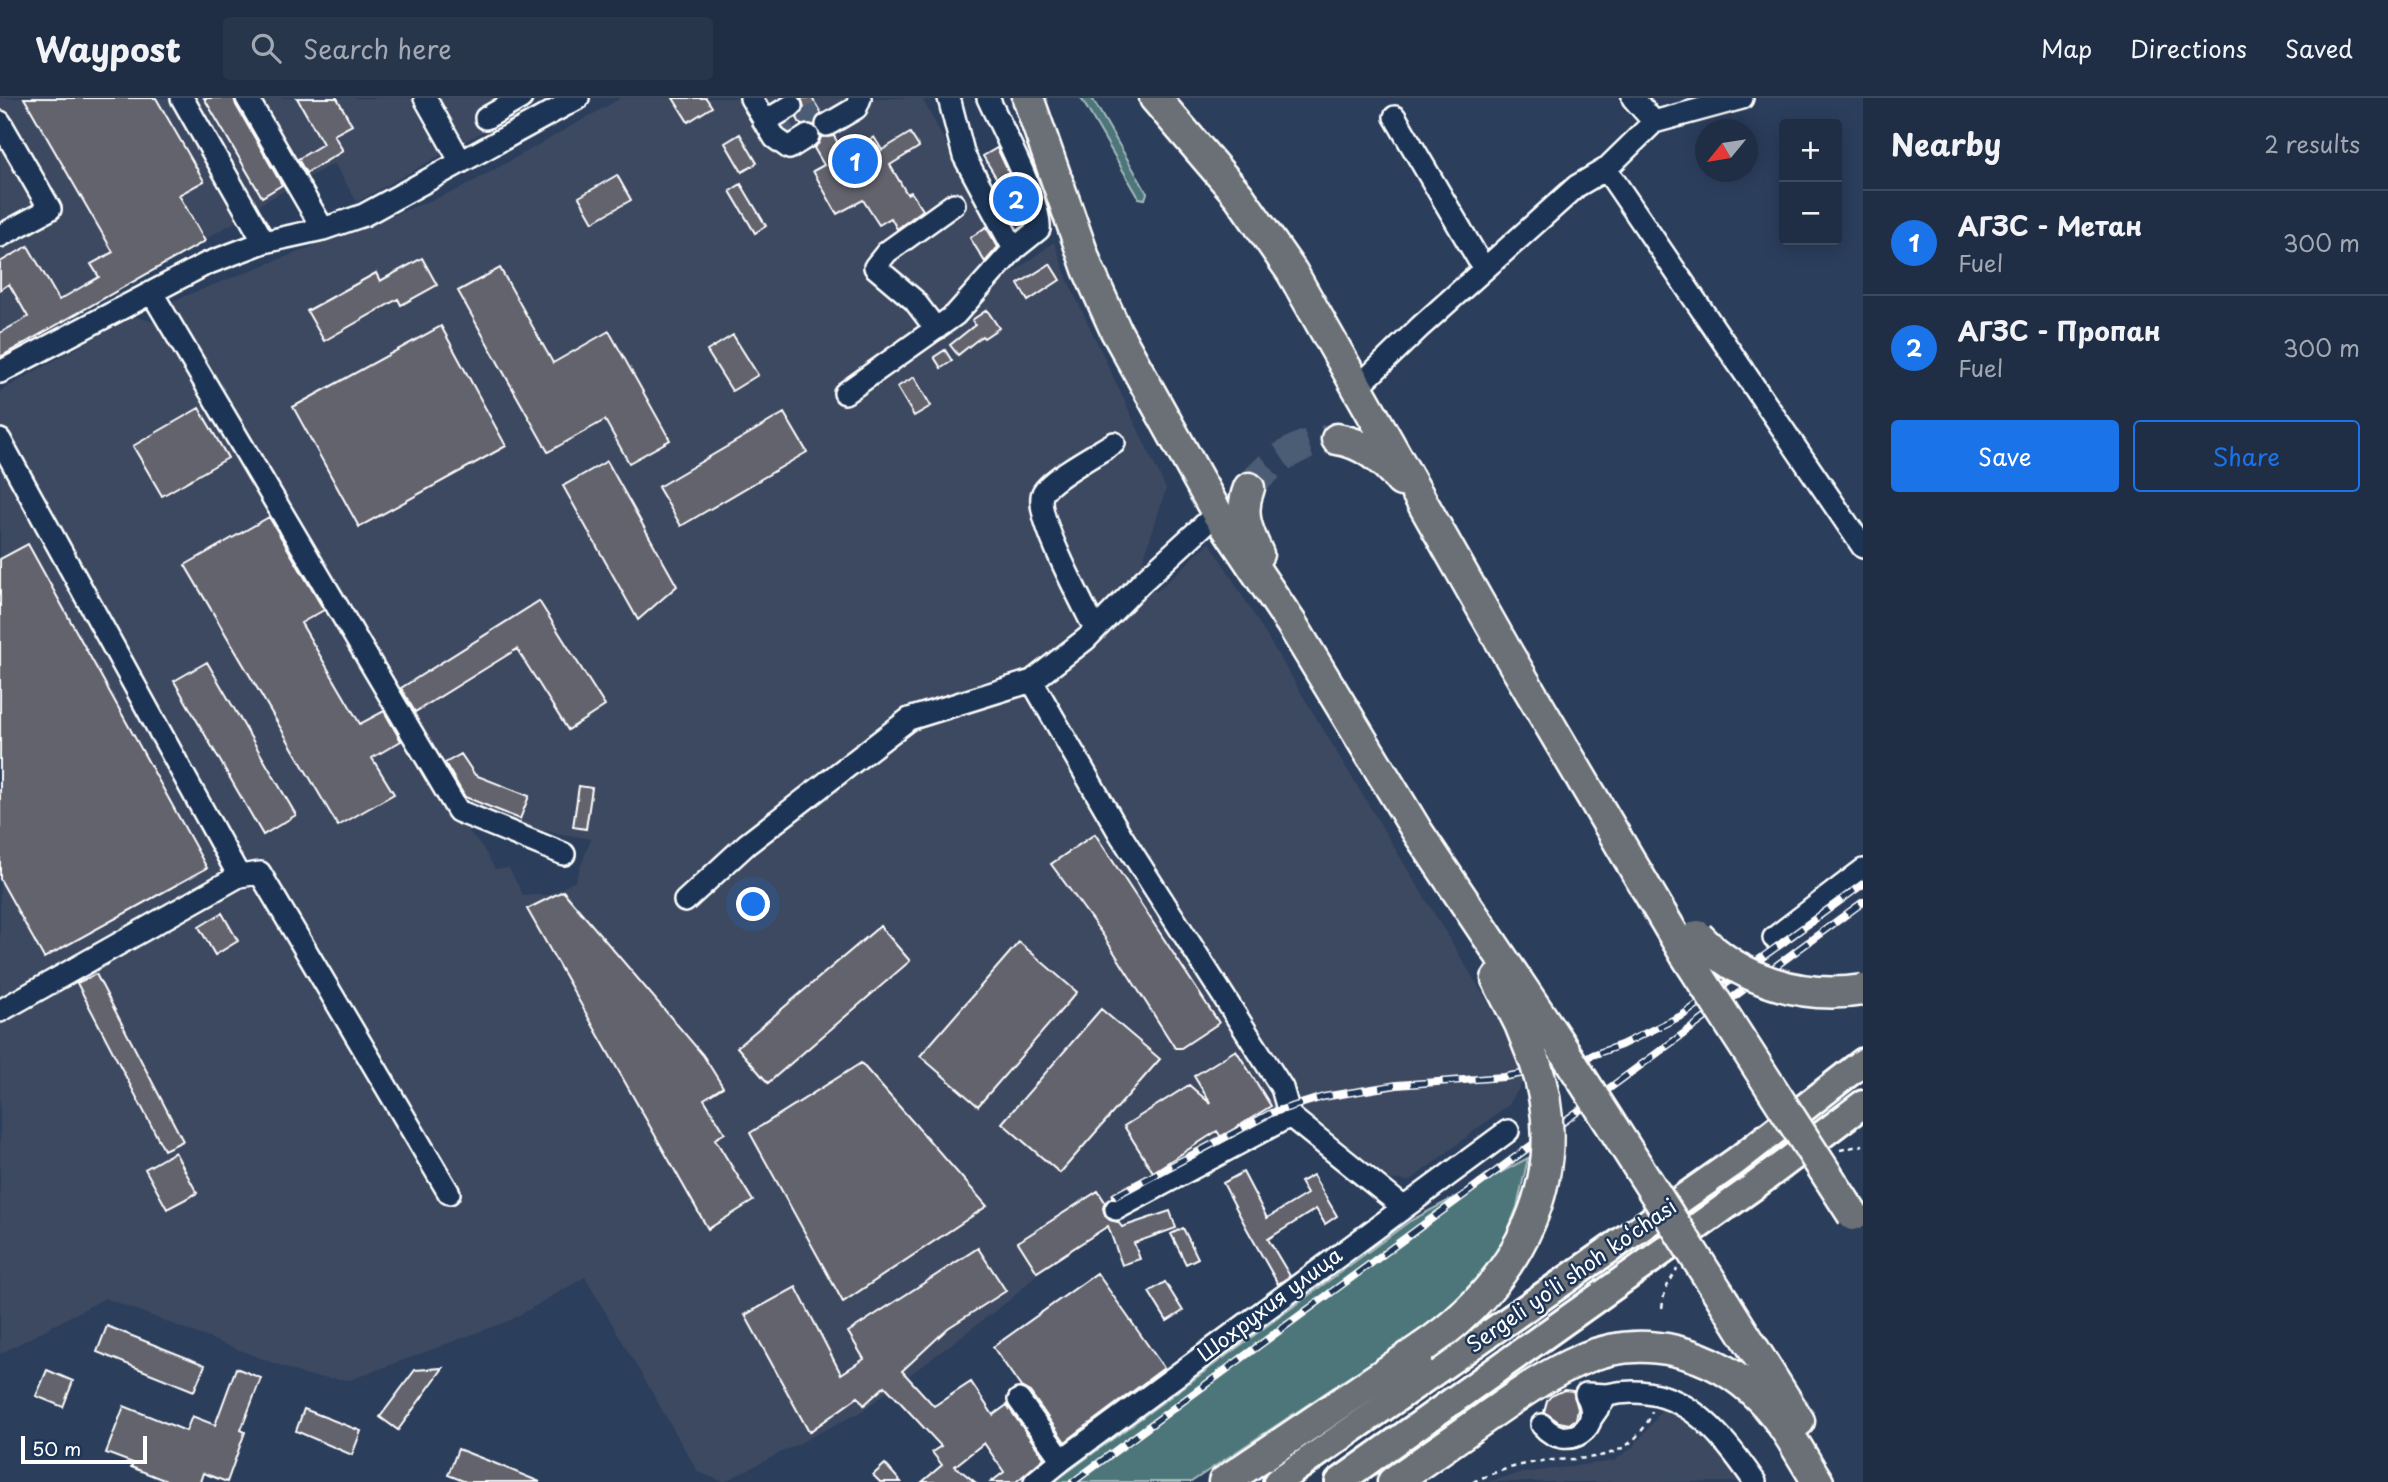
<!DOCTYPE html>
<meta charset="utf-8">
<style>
:root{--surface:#202e45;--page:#28364c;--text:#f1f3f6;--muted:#a2a8b3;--line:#3d4a5e;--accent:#1a73e8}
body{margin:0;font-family:"Playpen Sans",sans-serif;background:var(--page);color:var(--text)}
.controls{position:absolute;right:21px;top:21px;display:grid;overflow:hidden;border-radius:7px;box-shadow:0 4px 18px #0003}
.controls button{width:63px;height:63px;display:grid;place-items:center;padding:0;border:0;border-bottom:2px solid var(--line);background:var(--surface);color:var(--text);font:35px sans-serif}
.compass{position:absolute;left:1695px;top:21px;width:63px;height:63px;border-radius:50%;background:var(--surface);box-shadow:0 4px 18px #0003;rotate:240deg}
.scale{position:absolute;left:21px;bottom:18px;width:126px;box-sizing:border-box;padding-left:7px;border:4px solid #fff;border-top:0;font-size:19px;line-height:24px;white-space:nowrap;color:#fff;-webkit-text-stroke:5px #1d3557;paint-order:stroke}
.you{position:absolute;left:754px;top:807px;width:24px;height:24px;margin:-18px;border:5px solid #fff;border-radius:50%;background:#1a73e8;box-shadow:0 0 0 10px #1a73e833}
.badge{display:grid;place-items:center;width:46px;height:46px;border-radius:50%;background:var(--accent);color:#fff;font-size:23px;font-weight:700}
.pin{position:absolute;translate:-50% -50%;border:4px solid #fff;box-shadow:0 2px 7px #0006}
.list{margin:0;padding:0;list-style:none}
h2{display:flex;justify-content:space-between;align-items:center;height:91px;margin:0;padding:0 28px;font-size:30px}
h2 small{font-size:23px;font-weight:400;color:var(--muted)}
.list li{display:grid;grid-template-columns:46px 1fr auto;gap:21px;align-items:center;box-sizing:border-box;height:105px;padding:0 28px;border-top:2px solid var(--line)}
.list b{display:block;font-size:26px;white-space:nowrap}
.list p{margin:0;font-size:23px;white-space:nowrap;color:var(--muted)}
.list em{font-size:23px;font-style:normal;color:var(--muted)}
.actions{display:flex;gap:14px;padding:21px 28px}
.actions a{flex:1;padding:16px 0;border:2px solid var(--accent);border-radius:7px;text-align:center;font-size:24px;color:var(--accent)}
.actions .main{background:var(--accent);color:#fff}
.icon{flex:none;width:38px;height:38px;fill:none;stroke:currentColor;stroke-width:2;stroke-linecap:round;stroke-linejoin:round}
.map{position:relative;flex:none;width:1863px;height:1384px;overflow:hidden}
header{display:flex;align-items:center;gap:42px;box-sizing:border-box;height:98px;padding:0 35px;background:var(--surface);border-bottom:2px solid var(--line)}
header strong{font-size:33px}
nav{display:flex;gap:38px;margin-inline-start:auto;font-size:24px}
.search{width:490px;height:63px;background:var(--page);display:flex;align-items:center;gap:18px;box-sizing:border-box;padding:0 24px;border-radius:7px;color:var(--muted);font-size:26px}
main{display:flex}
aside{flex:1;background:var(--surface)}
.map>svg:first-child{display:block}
.built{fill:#3c4961}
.green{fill:#4e767a;stroke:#a6babc;stroke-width:2}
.building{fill:#64636e;stroke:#fff;stroke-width:2}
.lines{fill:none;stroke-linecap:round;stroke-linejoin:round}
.minor-tunnel{stroke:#4b5b74;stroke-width:21;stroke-dasharray:21 10;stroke-linecap:butt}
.highway-tunnel{stroke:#4b5b74;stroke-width:30;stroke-dasharray:30 15;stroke-linecap:butt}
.minor-casing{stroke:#fff;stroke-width:26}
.major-casing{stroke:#fff;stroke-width:32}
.highway-casing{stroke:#fff;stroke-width:35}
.path{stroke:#fff;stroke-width:2.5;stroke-dasharray:5 5;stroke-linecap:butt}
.minor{stroke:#1d3557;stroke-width:21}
.major{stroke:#6a7074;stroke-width:26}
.highway{stroke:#6a7074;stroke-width:30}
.rail-casing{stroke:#fff;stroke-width:8}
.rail{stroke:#1d3557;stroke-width:5;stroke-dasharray:16;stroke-linecap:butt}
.highway-bridge-casing{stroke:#fff;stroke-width:35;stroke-linecap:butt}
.highway-bridge{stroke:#6a7074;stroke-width:30}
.labels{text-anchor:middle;stroke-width:5;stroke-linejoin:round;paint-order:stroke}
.street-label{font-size:21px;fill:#fff;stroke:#1d3557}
</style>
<header>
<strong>Waypost</strong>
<div class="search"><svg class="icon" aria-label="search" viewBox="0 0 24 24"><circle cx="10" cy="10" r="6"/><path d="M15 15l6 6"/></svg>Search here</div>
<nav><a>Map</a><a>Directions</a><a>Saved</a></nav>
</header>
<main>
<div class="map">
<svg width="1863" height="1384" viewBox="0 0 1863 1384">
<rect width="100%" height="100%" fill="#2b3e5c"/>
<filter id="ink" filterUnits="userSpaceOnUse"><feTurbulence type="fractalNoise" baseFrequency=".0143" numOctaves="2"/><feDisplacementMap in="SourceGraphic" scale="14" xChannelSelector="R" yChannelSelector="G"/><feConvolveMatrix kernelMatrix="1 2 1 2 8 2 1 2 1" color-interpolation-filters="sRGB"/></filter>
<g filter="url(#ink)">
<path class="built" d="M0,0H190L254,113L0,258Z
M194,0H543L357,104L334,65L257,108Z
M621,0H922L1014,174L1054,144L1069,185L1166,391L1142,466L1137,475L1156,494L1210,444L1507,936L1523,984L1509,1006L1410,1083L1386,1081L1305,1016L1122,1120L1037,1176L1011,1201L862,1313L724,1384L698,1374L585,1179L511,1222L350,1282L307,1278L105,1200L0,1256V293L134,218L156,225L189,280L278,414L466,730L483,750L495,771L509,770L523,797H549L575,783L591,741L510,727L457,702L162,207L460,91Z
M1683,1293L1716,1315L1767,1384H1487L1521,1375L1614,1363L1633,1349L1655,1322L1662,1310V1294Z"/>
<path class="green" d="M1081,0H1092L1147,95L1145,101L1139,100Z
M1528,1060L1517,1109L1500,1152L1469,1190L1432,1224L1191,1384H1054L1410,1123Z"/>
<path class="building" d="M24,0H156L204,83L179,97L205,143L0,259V235L28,219L9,186L0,192V164L28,148L59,202L99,179L91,166L113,154Z
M204,0H234L236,7L282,87L262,99Z
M297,0H337L352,27L334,37L343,53L306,75L298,61L323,46Z
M673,0H706L712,9L688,24Z
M801,0H812L821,15L814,26L801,27L797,20L802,15L804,9Z
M910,35L919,49L890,67L907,96L911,94L923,112L897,131L891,120L879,127L863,102L837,116L813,73L824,67L814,50L819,45L821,39L834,38L844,56L874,39L882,52Z
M740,36L757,65L742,74L725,45Z
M997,50L1009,75L997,81L983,58Z
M617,77L631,102L593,124L579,99Z
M741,86L766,128L755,135L730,93Z
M1018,99L1024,117L1019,120L1009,105Z
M986,129L998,149L985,164L970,140Z
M422,160L437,187L401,207L398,201L324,243L307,213L376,175L380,183Z
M1050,166L1060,182L1028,203L1018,186Z
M500,170L553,265L609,233L670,342L629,365L605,322L548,354L458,193Z
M987,212L999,230L984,240L982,238L958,257L950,247L975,227L972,222Z
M441,228L506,348L359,429L293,309Z
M733,237L758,277L732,293L707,253Z
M945,252L952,263L941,270L934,259Z
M914,279L931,308L914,318L897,289Z
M199,310L228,360L162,398L133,348Z
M784,315L807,354L681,428L658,389Z
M607,363L677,488L638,522L563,388Z
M269,419L324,512L301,525L360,626L384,613L401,643L372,660L394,696L338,728L185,467Z
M28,446L207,770L44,860L0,781V461Z
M539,503L605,608L568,632L517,551L415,614L401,590Z
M207,564L296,717L263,737L174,583Z
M461,656L475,677L529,698L520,721L465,699L445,665Z
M579,688L592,690L586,731L573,729Z
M1095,736L1219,925L1181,950H1175L1103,837L1051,766Z
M563,793L703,957L723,989L704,1001L725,1035L715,1041L753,1103L708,1131L527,811Z
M222,815L238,843L215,857L199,829Z
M880,828L910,863L768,985L737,949Z
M1019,844L1077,894L978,1008L920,958Z
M96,876L183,1043L164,1052L77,885Z
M1101,911L1160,961L1060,1075L1002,1025Z
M1236,952L1271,1008L1221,1039L1217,1033L1153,1074L1124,1028L1189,987L1211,1006L1194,978Z
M861,965L987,1108L843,1204L750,1035Z
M175,1054L197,1095L167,1111L145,1071Z
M1243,1074L1267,1120L1307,1096L1300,1084L1313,1077L1337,1118L1325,1126L1316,1111L1268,1141L1290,1178L1278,1186L1247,1131L1223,1085Z
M1098,1093L1105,1104L1103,1110L1105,1118L1110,1122L1118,1124L1122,1129L1170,1113L1176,1130L1134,1145L1140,1161L1122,1167L1108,1128L1037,1174L1018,1144Z
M1183,1130L1198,1160L1186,1166L1171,1136Z
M978,1150L1006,1193L948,1230L902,1273L934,1308L971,1284L993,1317L1007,1307L1044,1360L1016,1384H991L1004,1374L984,1345L955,1368L975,1384H922L942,1367L932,1354L941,1348L885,1288L864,1307L858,1299L809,1334L745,1217L796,1189L841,1276L864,1261L848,1234Z
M1097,1175L1164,1270L1065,1344L1030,1294L1021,1289L993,1249Z
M1165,1184L1183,1213L1167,1223L1149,1194Z
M107,1228L205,1267L194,1293L97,1254Z
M236,1270L261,1280L241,1332L245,1334L227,1384L203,1375L200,1384H169L131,1369L133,1365L106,1355L124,1308L186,1333L192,1318L215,1327Z
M443,1270L398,1332L380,1319L415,1272Z
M47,1272L73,1283L63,1309L36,1298Z
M1564,1292L1573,1293L1578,1311L1576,1321L1569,1326L1559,1324L1544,1314L1547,1303L1551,1298Z
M304,1311L361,1333L352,1357L296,1333Z
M458,1351L494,1365L540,1384H466L448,1377Z
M885,1366L901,1384H880L873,1377Z"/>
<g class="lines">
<path class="minor-tunnel" d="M775,40L820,14"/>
<path class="highway-tunnel" d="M1249,390C1272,362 1301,342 1337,341"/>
<defs>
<path id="minor" d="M182,0L264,144
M247,0L323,131
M425,0L461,64
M751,0L775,40L789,50L808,38
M949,0L964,58L1014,151L1039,131C1042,106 1000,27 988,0
M1633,0L1654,24
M1395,19L1484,171
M486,20L521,0
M0,24L50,111L0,138
M764,24L791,8
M827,27L856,10L860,0
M1606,71L1863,449
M988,101L1025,81
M152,195L458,713L564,756
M936,231L914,202L875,169L887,154L954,106
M0,274L206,166L264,144L323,131L364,117L578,0
M1358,289L1420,229L1577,88L1606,71L1654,24L1742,0
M845,295L955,217L1014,151
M0,342L239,778
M1095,531C1084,508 1033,415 1043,395C1051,380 1098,355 1114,345
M1032,583L1120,736L1282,990L1290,1018L1403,1109
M685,803L747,746L909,621L1032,583L1086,541L1144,482L1217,415
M1774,840L1863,772
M0,913L239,778L260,775L449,1095
M1116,1111L1290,1018
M1607,1297C1679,1281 1718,1331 1755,1384
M1019,1302L1062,1362
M1542,1327C1567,1356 1606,1329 1586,1296L1607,1297L1591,1320
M1035,1384L1062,1362L1508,1033"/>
<path id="major" d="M1277,1384L1736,1063L1863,964
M1339,1384L1753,1089L1863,1006"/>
<path id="highway" d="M1028,0L1088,171L1116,233L1217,415L1291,525L1417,733L1559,945
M1155,0L1239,98L1292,174L1508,556L1685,856
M1337,341C1363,345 1385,363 1401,383
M1249,390C1239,415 1247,433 1258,456
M1497,881L1520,926L1535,964
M1725,1205L1799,1323
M1224,1384L1422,1250
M1393,1384C1425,1362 1457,1340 1489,1317C1518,1297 1547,1276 1580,1262C1642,1234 1714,1253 1761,1301C1784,1324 1800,1356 1818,1384"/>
</defs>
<use href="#minor" class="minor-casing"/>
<use href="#major" class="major-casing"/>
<use href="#highway" class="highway-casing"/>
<path class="path" d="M1840,1052L1863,1047
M1662,1210L1665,1192L1677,1171
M1473,1384C1493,1374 1514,1368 1536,1364C1572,1358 1612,1367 1638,1337C1644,1330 1650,1322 1652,1313"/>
<use href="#minor" class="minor"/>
<use href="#major" class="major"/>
<use href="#highway" class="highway"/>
<defs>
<path id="rail" d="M1115,1098L1271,1015L1323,999L1397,987L1504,979L1558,969L1621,947L1683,917L1863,786
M1073,1384L1863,804"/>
</defs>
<use href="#rail" class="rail-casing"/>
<use href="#rail" class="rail"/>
<defs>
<path id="highway-bridge" d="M1698,838C1739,882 1803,902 1863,892
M1685,856L1853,1117
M1559,945L1725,1205
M1422,1250C1518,1185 1574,1079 1535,964"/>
</defs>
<use href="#highway-bridge" class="highway-bridge-casing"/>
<use href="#highway-bridge" class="highway-bridge"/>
</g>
</g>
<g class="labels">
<g class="street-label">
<text transform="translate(1572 1178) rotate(-35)" y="7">Sergeli yo‘li shoh ko‘chasi</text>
<text transform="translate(1270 1207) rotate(-37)" y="7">Шохрухия улица</text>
</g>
</g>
</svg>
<div class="controls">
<button>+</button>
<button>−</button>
</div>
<svg class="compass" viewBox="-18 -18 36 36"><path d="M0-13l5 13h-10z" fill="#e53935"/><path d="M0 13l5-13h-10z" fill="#a2a8b3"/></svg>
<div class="scale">50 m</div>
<div class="you"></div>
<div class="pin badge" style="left:855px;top:63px">1</div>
<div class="pin badge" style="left:1016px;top:101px">2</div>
</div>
<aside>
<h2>Nearby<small>2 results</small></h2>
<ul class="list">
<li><span class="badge">1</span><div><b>АГЗС - Метан</b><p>Fuel</p></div><em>300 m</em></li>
<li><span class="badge">2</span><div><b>АГЗС - Пропан</b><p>Fuel</p></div><em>300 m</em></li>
</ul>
<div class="actions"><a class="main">Save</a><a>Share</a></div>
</aside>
</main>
